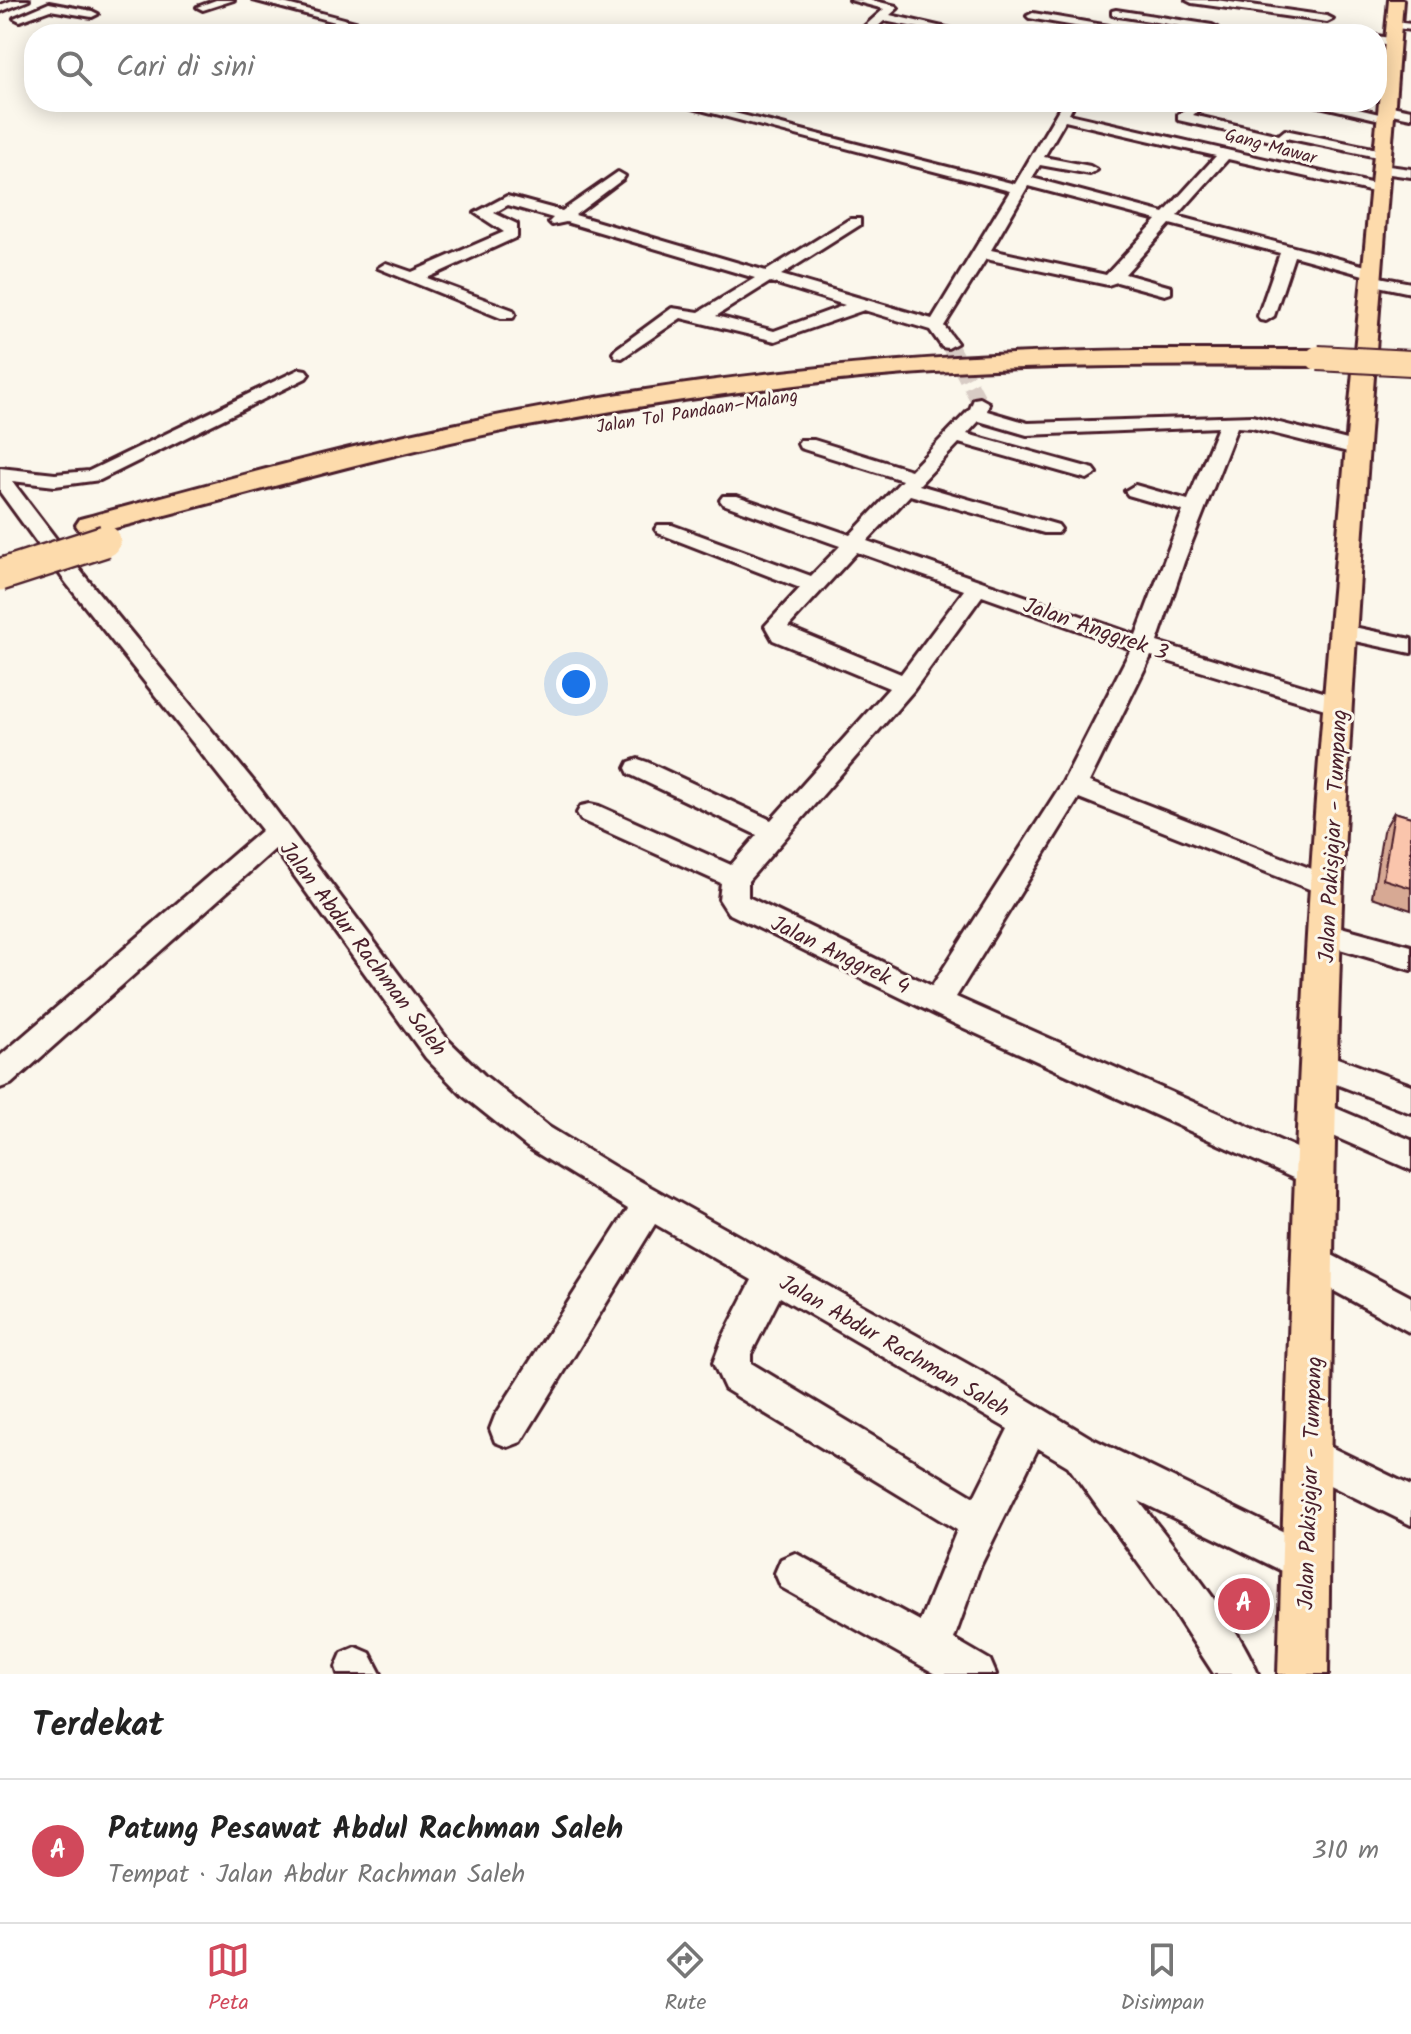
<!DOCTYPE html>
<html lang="id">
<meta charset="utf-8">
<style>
:root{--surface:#fff;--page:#f2f2f2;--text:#222;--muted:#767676;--line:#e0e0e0;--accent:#d1495b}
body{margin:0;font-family:Kalam,sans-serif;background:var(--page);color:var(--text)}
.you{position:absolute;left:576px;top:684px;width:28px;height:28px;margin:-20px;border:6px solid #fff;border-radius:50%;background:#1a73e8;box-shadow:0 0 0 12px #1a73e833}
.badge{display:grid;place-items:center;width:52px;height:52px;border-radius:50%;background:var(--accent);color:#fff;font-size:26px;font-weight:700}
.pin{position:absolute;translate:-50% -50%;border:4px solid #fff;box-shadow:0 2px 8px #0006}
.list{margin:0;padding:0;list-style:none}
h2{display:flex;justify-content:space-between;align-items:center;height:104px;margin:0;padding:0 32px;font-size:34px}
h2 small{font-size:26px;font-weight:400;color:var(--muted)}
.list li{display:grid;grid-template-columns:52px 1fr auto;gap:24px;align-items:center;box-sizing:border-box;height:144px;padding:0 32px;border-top:2px solid var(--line)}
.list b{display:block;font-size:30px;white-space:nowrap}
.list p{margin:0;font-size:26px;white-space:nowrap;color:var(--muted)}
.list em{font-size:26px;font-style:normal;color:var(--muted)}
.icon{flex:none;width:44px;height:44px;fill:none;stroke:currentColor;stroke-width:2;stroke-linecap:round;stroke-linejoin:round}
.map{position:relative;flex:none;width:1411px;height:1674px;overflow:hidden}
.search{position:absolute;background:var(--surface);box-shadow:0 4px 20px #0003;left:24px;right:24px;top:24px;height:88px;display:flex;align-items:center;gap:20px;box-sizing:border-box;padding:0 28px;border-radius:32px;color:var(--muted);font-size:30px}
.sheet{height:248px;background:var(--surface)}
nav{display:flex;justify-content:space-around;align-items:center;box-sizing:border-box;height:112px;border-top:2px solid var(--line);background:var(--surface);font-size:22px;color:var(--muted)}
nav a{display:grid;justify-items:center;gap:4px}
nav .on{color:var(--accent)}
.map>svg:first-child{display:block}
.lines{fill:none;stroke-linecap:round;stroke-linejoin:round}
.minor-tunnel{stroke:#d8ccc5;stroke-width:16;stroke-dasharray:16 8;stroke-linecap:butt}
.minor-casing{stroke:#4a1f2b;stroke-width:6}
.major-casing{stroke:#4a1f2b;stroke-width:6}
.highway-casing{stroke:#4a1f2b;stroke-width:6}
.minor{fill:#fbf7ec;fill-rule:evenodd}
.major{fill:#fddbac;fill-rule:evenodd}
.highway{fill:#fddbac;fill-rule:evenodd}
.highway-bridge-far1-casing{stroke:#4a1f2b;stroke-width:28;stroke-linecap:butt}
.highway-bridge-casing{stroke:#4a1f2b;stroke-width:36;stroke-linecap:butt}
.highway-bridge-far1{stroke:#fddbac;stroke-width:24}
.highway-bridge{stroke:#fddbac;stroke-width:31}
.wall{fill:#d7a994;stroke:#4a1f2b;stroke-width:2}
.building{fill:#fac5ac;stroke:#4a1f2b;stroke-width:2}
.labels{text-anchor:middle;stroke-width:6;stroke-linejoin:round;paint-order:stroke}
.far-street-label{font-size:18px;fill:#4a1f2b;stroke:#fbf7ec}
.street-label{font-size:22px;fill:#4a1f2b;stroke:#fbf7ec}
</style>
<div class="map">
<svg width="1411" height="1674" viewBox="0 0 1411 1674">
<rect width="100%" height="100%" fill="#fbf7ec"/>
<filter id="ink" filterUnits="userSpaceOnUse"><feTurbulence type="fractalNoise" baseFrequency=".0125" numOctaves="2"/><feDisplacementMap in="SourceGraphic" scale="16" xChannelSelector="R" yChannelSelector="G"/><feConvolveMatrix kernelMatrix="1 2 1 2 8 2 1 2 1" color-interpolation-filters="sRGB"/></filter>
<g filter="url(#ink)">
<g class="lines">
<path class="minor-tunnel" d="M948,343L980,403"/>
<defs>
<path id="minor" d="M13,0H29L0,12V5Z
M216,0H234L203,10L197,7Z
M253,0H272L400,34H380Z
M850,0H871L896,6L898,8L890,15L973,34H950L884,21L869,34H856L884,9Z
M1186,0H1216L1327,16L1333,19L1327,22L1192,3Z
M49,3L92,11L98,14L92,17L50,10L20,21L14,18Z
M1116,10L1212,25L1218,28L1212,31L1112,15V11Z
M1033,13L1109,26L1115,29L1109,32L1029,18L1027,16Z
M1394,22L1411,24V30L1390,27L1388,25Z
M1377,36L1396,39L1398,42L1392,46L1377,44Z
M670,102H691L1015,184L1063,102H1075L1069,114L1383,186L1385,189L1378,193L1228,159L1177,216L1377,269L1379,272L1374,276L1411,283V293L1364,283L1362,280L1367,276L1294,256L1274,316L1266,321L1260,320L1258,316L1280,253L1170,224L1125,274L1171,287V293L1165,295L1117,282L1108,285L986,259L944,326L957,343L948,348L942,347L930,330L864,310L775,341L681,318L622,358L616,357L613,353L616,349L672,308L699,312L755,278L566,222L552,225L549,222L553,218L508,205L494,213L517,224V237L427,278L513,310L515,314L513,318H501L378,268L386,263L412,272L504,232L475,213L507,196L562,211L618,172L625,176L623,179L575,215L766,271L850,219H860V225L781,275L932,319L1010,191ZM1065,121L1216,156L1164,213L1032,178L1040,165L1090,174L1097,170L1090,166L1044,157ZM1028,186L1157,220L1106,275L991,250ZM770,282L845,305L774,331L716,316Z
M1302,102H1328L1392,117L1385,121Z
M1196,103L1202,107L1193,115L1279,135L1285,130L1382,150L1389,154L1382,158L1286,138L1280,143L1178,120V114Z
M1387,105L1411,110V118L1382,112L1381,109Z
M1381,165L1411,169V177L1376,172L1374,169Z
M300,369L306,370L309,374L306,378L100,480L55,486L12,481L83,574L259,788L448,1040L484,1075L549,1127L613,1166L982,1372L1091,1438L1321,1550L1326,1564L1321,1578L1307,1583L1139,1501C1176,1550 1235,1618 1258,1674H1214L1173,1611L1068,1466L1038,1448L979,1569L954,1639L990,1660L996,1674H936L781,1587L775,1573L781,1559L795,1553L920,1621L957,1530L725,1389L713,1363L723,1337L752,1280L655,1224L521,1442L508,1447L495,1442L490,1429L495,1416L628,1209L527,1147L462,1095L426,1058L275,849L11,1084L0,1088V1056L262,830L67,584L0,492V468L55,474L89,471ZM780,1297L1008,1429L974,1497L751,1363V1354Z
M980,398L989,403L987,411L1028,423L1252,416L1363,444L1366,448L1356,454L1252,428L1237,427L1184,562L1157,642L1346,699L1350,705L1346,711L1338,713L1151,656L1089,782L1335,878L1339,885L1335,892L1326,895L1317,892L1079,798L956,997L1326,1161L1331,1172L1326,1183L1315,1187L1304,1183L953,1023L728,913L719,899L721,883L581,820L577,813L581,806L590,804L599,806L731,865L757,835L629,774L626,768L629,762L638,759L647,762L771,820L889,688L773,640L765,626L800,588L658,533L655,529L658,525H672L811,576L840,546L723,504L720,500L723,496H737L850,535L902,480L800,448L798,444L800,440H814L911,470L970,409L974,399ZM979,421L1027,435L1218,427L1188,500L1135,485L1125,491L1128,495L1183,511L1136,635L867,541L910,495L1044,533H1058L1061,529L1058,525L919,485L959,443L1087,479L1097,473L1094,469L967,434ZM857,552L964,590L901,674L788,627ZM982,596L1131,649L1063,782L932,986L748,897V881L913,691Z
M1344,625L1411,639V653L1336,637L1333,632L1336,627Z
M1326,923L1411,946V970L1316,942L1312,934L1316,926Z
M1321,1052L1411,1085V1113L1310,1074L1306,1065L1310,1056Z
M1319,1101L1411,1140V1170L1308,1125L1304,1115L1308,1105Z
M1315,1246L1411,1297V1333L1303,1274L1298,1262L1303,1250Z
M1308,1436L1411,1486V1525L1295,1468L1289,1455L1295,1442Z
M356,1647L370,1653L381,1674H338L336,1667L342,1653Z"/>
<path id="major" d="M1389,0H1403C1383,258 1362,515 1348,773C1332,1073 1332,1374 1328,1674H1278C1288,1374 1295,1072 1318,773C1338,515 1364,257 1389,0Z"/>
<path id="highway" d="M1140,350H1318L1327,353L1331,358L1327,363L1318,366C1180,365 1043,364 906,374C779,384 653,403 528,426C380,454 237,498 91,534L80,531L76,525L80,519C207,485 333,449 462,423C686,376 912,353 1140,350Z"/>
</defs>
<use href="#minor" class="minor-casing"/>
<use href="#major" class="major-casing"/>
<use href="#highway" class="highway-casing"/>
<use href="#minor" class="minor"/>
<use href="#major" class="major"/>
<use href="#highway" class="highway"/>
<defs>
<path id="highway-bridge-far1" d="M1318,358L1411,363"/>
<path id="highway-bridge" d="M0,575L105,541"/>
</defs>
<use href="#highway-bridge-far1" class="highway-bridge-far1-casing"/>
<use href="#highway-bridge" class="highway-bridge-casing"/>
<use href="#highway-bridge-far1" class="highway-bridge-far1"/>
<use href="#highway-bridge" class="highway-bridge"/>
</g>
<path class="wall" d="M1394,812L1411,817V910L1372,897L1383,831Z"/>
<path class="building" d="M1394,812L1411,817V888L1383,879Z"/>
</g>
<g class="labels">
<g class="far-street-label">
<text transform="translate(1271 146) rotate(15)" y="6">Gang Mawar</text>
<text transform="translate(697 411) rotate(-9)" y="6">Jalan Tol Pandaan–Malang</text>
</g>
<g class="street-label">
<text transform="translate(1096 628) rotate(19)" y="8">Jalan Anggrek 3</text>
<text transform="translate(1332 836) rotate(-87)" y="8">Jalan Pakisjajar - Tumpang</text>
<text transform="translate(364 948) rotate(53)" y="8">Jalan Abdur Rachman Saleh</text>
<text transform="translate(841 954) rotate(26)" y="8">Jalan Anggrek 4</text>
<text transform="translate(895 1345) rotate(30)" y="8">Jalan Abdur Rachman Saleh</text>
<text transform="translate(1309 1483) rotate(-88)" y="8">Jalan Pakisjajar - Tumpang</text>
</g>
</g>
</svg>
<div class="you"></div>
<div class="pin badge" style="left:1244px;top:1604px">A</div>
<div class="search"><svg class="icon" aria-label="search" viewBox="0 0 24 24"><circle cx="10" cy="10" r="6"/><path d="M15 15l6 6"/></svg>Cari di sini</div>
</div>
<section class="sheet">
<h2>Terdekat<small></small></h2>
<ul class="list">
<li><span class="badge">A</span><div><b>Patung Pesawat Abdul Rachman Saleh</b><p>Tempat · Jalan Abdur Rachman Saleh</p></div><em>310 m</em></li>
</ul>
</section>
<nav>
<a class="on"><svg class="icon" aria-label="map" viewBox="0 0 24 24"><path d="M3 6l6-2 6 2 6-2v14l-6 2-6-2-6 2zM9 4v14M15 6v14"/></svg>Peta</a>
<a><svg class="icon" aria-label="directions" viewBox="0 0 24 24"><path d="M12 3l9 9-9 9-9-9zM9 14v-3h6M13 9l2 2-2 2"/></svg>Rute</a>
<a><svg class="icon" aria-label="saved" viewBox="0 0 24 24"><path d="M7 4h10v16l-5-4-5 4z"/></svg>Disimpan</a>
</nav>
